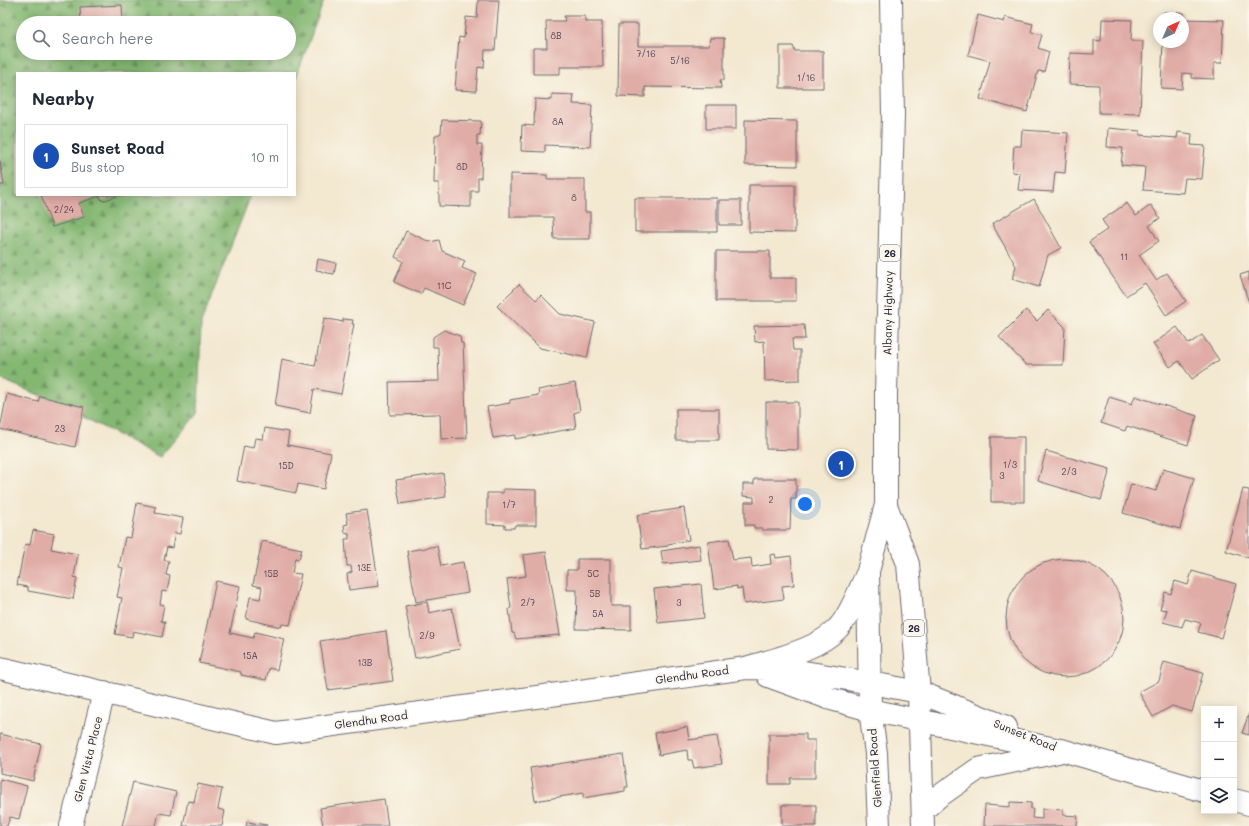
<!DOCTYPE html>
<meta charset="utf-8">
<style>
:root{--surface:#fff;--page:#f6f6f7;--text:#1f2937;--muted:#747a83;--line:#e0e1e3;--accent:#2563eb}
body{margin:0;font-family:Mali,sans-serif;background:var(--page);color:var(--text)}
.controls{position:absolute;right:12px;bottom:12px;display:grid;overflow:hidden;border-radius:0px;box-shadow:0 2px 10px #0003}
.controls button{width:36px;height:36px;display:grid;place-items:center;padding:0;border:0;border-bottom:1px solid var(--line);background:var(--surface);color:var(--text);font:20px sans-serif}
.compass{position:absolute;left:1153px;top:12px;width:36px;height:36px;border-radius:50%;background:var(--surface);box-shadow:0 2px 10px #0003;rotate:44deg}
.you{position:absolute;left:805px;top:504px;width:14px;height:14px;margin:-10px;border:3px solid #fff;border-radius:50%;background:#1a73e8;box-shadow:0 0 0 6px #1a73e833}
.badge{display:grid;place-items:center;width:26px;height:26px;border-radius:50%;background:var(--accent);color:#fff;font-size:13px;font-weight:700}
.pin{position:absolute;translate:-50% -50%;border:2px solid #fff;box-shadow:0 1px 4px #0006}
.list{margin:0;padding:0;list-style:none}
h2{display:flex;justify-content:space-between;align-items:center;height:52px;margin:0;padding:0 16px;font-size:17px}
h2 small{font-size:13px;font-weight:400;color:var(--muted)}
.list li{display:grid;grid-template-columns:26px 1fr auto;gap:12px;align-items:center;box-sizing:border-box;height:64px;margin:0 8px 8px;padding:0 8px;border:1px solid var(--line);border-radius:0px}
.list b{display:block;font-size:15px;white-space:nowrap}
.list p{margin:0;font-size:13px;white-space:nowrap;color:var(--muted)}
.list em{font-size:13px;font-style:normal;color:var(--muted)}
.icon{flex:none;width:22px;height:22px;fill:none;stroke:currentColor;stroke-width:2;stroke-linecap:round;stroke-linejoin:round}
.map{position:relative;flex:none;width:1249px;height:826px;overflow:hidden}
.search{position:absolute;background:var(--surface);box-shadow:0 2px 10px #0003;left:16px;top:16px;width:280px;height:44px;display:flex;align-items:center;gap:10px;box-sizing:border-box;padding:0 14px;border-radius:22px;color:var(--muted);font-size:15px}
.panel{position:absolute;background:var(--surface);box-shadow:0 2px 10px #0003;left:16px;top:72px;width:280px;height:124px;border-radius:0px}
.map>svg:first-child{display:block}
.forest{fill:url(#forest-firs);stroke:#536c56;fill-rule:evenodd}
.building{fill:#e0aca6}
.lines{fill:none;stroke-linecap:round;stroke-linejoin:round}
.minor-casing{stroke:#6b676f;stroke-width:24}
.major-casing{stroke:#6b676f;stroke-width:24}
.minor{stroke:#fff;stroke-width:22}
.major{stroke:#fff;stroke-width:22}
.labels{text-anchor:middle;stroke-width:4;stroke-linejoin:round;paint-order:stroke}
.number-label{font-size:9px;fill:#524456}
.shield{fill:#fbf7ec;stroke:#636270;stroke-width:1}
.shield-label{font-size:10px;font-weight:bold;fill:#22223b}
.street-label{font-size:11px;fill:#22223b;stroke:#fbf7ec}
</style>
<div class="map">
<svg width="1249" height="826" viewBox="0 0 1249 826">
<defs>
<pattern id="forest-firs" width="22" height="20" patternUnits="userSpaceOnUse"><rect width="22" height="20" fill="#84b772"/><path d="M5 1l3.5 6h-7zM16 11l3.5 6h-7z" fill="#6c945f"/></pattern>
</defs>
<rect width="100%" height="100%" fill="#fbf7ec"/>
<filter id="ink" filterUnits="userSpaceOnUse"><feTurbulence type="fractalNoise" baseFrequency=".025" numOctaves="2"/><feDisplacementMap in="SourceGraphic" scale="8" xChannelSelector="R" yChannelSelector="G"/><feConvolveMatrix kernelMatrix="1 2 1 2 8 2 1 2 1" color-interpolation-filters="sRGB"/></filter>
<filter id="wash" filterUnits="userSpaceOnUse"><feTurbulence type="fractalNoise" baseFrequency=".012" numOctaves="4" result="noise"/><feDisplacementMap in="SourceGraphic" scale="16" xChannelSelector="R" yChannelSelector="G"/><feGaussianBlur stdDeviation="0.9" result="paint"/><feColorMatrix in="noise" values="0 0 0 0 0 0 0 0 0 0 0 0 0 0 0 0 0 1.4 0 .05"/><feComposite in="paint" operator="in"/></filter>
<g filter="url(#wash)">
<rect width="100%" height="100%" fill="#f3e8d0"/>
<path class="forest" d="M0,0H324L295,81V73H17V195H251L201,323L198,413L160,457L49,399L0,379ZM23,23H289V53H23Z"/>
<g id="blocks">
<path class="building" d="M478,0H499L495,50H485L484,68L478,67L476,91L455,90L459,37L464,38L466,17L477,18Z
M122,5L123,23H81L80,7Z
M1164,12L1184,13V18H1163Z
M978,15L1004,22L1005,17L1033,24L1031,32L1042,35L1038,48L1049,52L1044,72L1038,71L1027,112L980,99L990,61L968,55Z
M564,16H585V22H602L603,67H560V74H533V48H547L546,21H565Z
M1102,19L1132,20L1131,41H1143L1140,114L1099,113V85L1069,84L1070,53L1094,54V40L1101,41Z
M1183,19L1224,20L1222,63H1214V79L1192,78V74L1183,73L1182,89L1161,88L1163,42H1183Z
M619,24H638V46H709L710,38H724V80H720L721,88L645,87V97L618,96Z
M780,46H793L795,51H823V88H780Z
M552,94L574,95L573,104L592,105L590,147L545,145V152L521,151L522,125L534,126L535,99L552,100Z
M706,105H736V129H706Z
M442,120L481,121L480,135H477V145H482L481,178H478V191H471V207L439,206V183H434L435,136L441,133Z
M745,120L797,121V166L745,165Z
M1108,128L1140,131V135L1177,138L1178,132L1192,134L1191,145L1205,146L1202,179L1185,178L1183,193L1143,190L1145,167L1121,165L1123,148L1107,147Z
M1022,130L1068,133L1065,173L1055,172L1053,192L1018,190L1020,173L1012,172L1014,146H1021Z
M0,161L4,185H0Z
M510,174L547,175V179H585V212H590V239H554L553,217H510Z
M749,185H795V233L749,232Z
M41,195H121L102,201L100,196L79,203L84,217L52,227Z
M635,198H717V232H635Z
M1034,199L1061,248L1048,255L1039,287L1012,279L1016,266L992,224Z
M719,200H741V225H719Z
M1127,203L1136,216L1151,205L1160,218L1149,226L1159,241L1139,255L1156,280L1167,273L1186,301L1166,315L1145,283L1126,296L1089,242L1108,229L1102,220Z
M406,231L430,242L439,240L442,251L465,261L462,268L477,274L463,305L424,288L421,294L394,282L403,261L395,257Z
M716,251H770V278H796V301H716Z
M318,259L336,263L334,274L322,272V271L316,270Z
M1249,272V303L1240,275Z
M519,284L536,300L541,295L560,314L595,322L587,358L540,348L497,306Z
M1026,310L1037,321L1048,310L1065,327L1063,365H1026L999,337Z
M324,318L343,322V319L353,320L352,324H354L341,394L314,389L310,413L275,406L282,359L315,366Z
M804,325L805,339H792L793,350H800V380L765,381L764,341L755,342L754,326Z
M1177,327L1189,344L1202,335L1219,360L1192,379L1179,361L1170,367L1153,344Z
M444,330L460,336L461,343H463L467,438L441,439L440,414L390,415L389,382L439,381L438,347H433V337Z
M575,383L580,411L574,413L576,428L515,439V435L493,438L487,407L510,403V400L539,395L538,390Z
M7,394L38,402L40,396L84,407L75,447L0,429Z
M1135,396L1197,416L1188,445L1127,426L1125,431L1101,423L1109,397L1132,404Z
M766,402H798V450L766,449Z
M676,409H719V440H676Z
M265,428L289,432L287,445L331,453L324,489L298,484L296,493L237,481L244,446L253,448L255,438L263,439Z
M991,437H1024V502H991Z
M1046,451L1110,469L1101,500L1038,481Z
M1163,469L1194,478L1180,529L1123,513L1131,484L1156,491Z
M443,473L446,497L400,504L396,480Z
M754,479H796V499H791L790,530H762V528H754V525H745V502H754V497L743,496V484H754Z
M503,489L536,490V525H515L514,528H505V525L487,524V493H503Z
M1243,489L1249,490V558L1226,551Z
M137,503L156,507L155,513L183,518L180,534L175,533L172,548L167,547L164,560L169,561L166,575L170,576L167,592L162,591L160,604L164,605L161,621L165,622L162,637L133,631L132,637L115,634L122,598L117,597L123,568L119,567L125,537L131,538Z
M684,508L689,540L668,544V546L642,549L637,515Z
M367,510L379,586L349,590L347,574L352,572L351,566H347L345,539H349V534L345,533L344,525L348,524L346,513Z
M33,530L54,534L51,549L78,554L74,577L77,578L73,599L28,591V587L17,585L25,544L30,545Z
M729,539L733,560L751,558L752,567L771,564L770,555L775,554L776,558L791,556L794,585L782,586L784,599L744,604L742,588L737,589V586L714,589L708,542Z
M262,541L302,549L299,559L295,558L292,573L301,574L290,625L282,624L281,627L246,619L250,597L260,599L262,587L253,585Z
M699,545L701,560L663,564L661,551Z
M437,546L441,566L463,562L468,593L416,602L407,551Z
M546,552L560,635L516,639L514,633H512L509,609L511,608L507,579L526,576L523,555Z
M1006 618a59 59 0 1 1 118 0a59 59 0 1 1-118 0Z
M577,559H611V606H631V630L576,629L577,590H567V570H577Z
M1192,571L1236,584L1221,638L1198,632L1201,623L1185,619L1182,627L1163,622L1167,610L1160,609L1165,592L1171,594L1175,581L1188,585Z
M216,581L240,586L230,633L253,638L255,632L284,639L277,670L269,668L266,680L241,675V672L199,663Z
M701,584L704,618L658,623L654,589Z
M427,602L429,613L452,608L460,649L415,658L405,606Z
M386,631L393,681L328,690L320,641Z
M1164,662L1203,673L1192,712L1172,706L1153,717L1139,692L1159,681Z
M1249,713V735L1242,733Z
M687,727L689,740L717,736L722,764L694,768L692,760H688L687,750L659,755L655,733Z
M0,734L41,744L33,781L0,773Z
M769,734H806V740H815V778H790V784H769Z
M623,754L628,787H625V791L583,798V793L535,801L530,768Z
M0,779L27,786L19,819L10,817L7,826H0Z
M133,782L176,792L171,815L159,813L156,826H122Z
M198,784L222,789L218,809L225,811L222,826H183L188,801L194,802Z
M384,799L388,826H323L320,808Z
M1010,802L1031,803V809H1033L1032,818L1042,819V809L1063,810V815L1078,816L1077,826H984L985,805L1010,807Z
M782,805H816V826H782Z
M247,822L267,825V826H246Z"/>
</g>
</g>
<g filter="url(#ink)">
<use href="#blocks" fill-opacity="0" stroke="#6b676f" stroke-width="1"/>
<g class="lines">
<defs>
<path id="minor" d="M0,668L276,733L746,668L786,669L871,683
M768,676L831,699L870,710
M71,826L104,692"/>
<path id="major" d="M886,505L908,564L919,692L923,826
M746,668C774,659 818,650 838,628C850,616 859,590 867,574
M871,683L919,692L1006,727
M870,710L1065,751L1204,791
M1234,800L1249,804
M923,810L938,797L978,769L1058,752
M879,826L876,753L870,710L868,571L886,505V392L893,115L891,0"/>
</defs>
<use href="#minor" class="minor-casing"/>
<use href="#major" class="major-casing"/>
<use href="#minor" class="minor"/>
<use href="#major" class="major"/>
</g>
</g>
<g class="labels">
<g class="number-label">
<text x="556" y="39">8B</text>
<text x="646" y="57">7/16</text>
<text x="680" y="64">5/16</text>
<text x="806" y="81">1/16</text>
<text x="558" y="125">8A</text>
<text x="462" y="170">8D</text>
<text x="574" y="201">8</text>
<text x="64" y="213">2/24</text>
<text x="1124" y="260">11</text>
<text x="444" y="289">11C</text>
<text x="60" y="432">23</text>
<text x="1010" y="468">1/3</text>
<text x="286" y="469">15D</text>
<text x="1069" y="475">2/3</text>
<text x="1002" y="479">3</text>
<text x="771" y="503">2</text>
<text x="509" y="508">1/7</text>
<text x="364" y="571">13E</text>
<text x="271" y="577">15B</text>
<text x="593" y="577">5C</text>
<text x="595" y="597">5B</text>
<text x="528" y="606">2/7</text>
<text x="679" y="606">3</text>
<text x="598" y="617">5A</text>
<text x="427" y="639">2/9</text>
<text x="250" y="659">15A</text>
<text x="365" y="666">13B</text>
</g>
<g class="shield">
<rect x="880" y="245" width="20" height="16" rx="3"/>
<rect x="904" y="620" width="20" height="16" rx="3"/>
</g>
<g class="shield-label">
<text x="890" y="257">26</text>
<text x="914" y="632">26</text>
</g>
<g class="street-label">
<text transform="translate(888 313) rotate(-89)" y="4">Albany Highway</text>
<text transform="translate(692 675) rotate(-8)" y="4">Glendhu Road</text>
<text transform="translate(371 720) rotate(-8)" y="4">Glendhu Road</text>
<text transform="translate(1025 735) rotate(22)" y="4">Sunset Road</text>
<text transform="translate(88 759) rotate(-76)" y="4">Glen Vista Place</text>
<text transform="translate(875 768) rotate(-94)" y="4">Glenfield Road</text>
</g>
</g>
</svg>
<div class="controls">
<button>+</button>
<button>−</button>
<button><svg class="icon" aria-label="layers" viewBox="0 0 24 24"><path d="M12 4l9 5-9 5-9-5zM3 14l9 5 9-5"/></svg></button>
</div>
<svg class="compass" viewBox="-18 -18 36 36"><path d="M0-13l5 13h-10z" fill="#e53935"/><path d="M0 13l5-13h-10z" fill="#747a83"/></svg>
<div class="you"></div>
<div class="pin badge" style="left:841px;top:464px;background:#1a4fb4">1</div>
<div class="search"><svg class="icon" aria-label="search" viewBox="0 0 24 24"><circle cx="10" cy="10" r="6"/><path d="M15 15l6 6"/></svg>Search here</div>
<section class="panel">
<h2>Nearby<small></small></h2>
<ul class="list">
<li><span class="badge" style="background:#1a4fb4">1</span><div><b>Sunset Road</b><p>Bus stop</p></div><em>10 m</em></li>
</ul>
</section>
</div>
